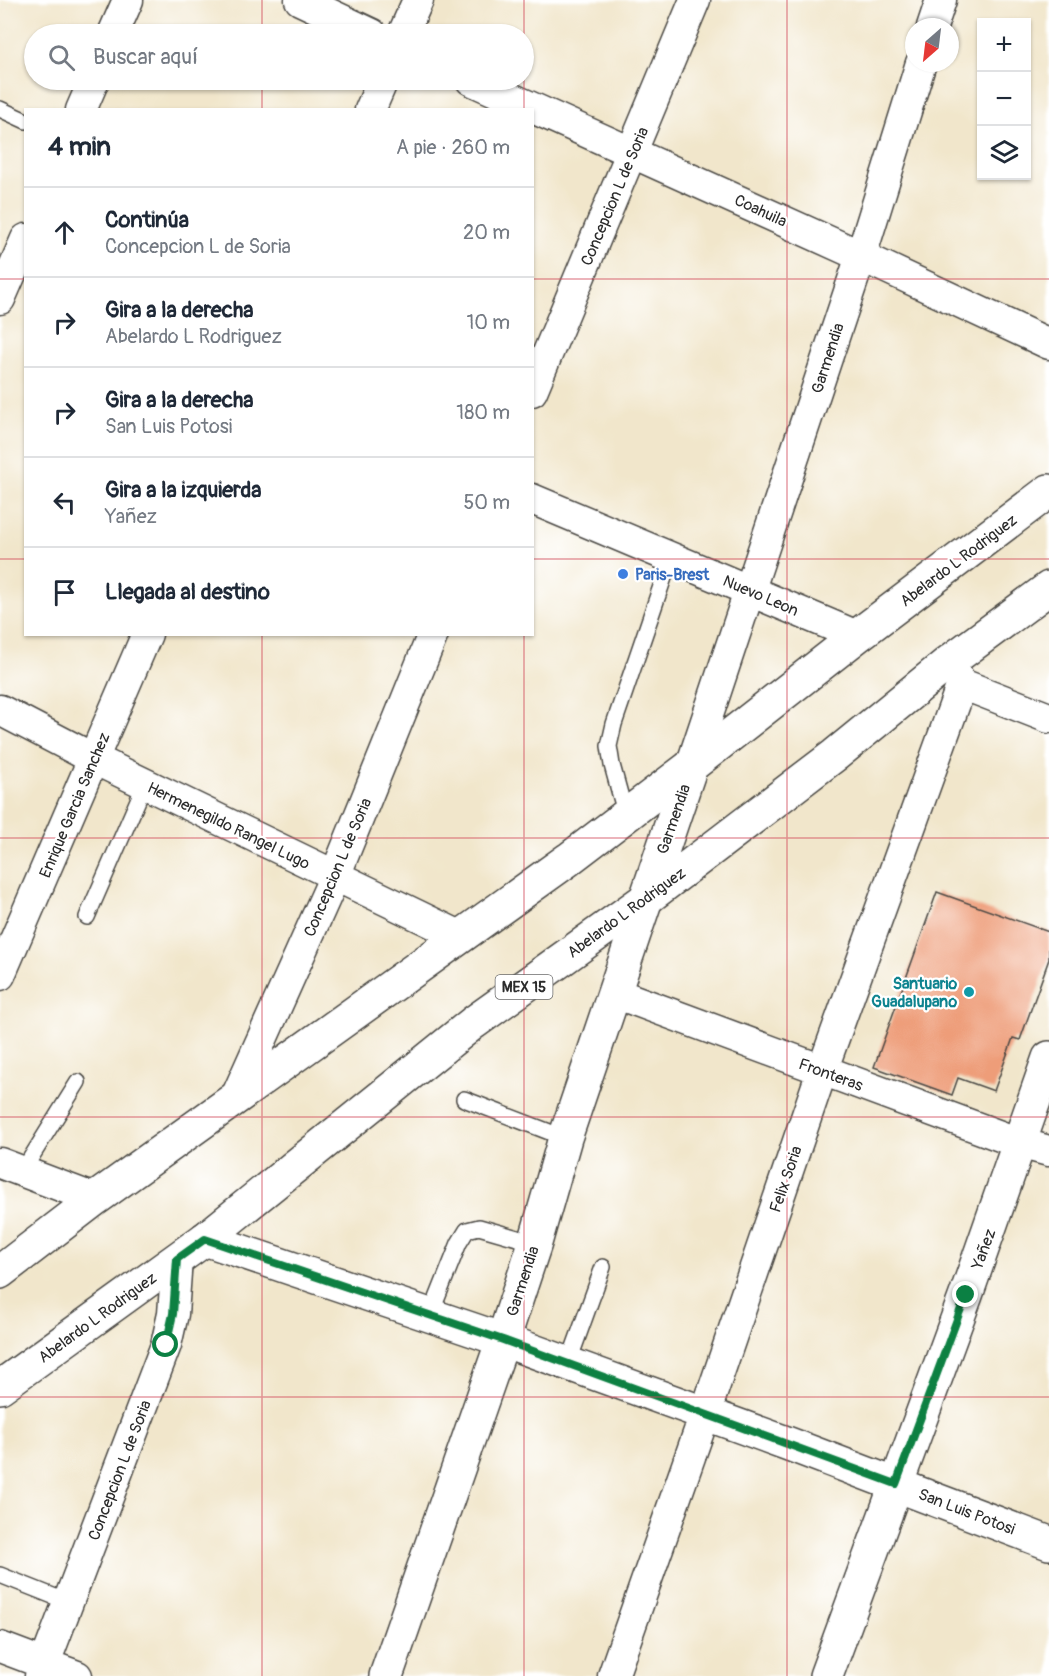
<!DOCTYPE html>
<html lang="es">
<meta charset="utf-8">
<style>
:root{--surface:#fff;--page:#f2f2f3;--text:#1f2937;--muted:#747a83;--line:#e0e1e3}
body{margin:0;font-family:Pangolin,sans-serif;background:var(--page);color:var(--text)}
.controls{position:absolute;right:18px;top:18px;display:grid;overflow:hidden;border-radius:0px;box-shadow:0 2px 4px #0004}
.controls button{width:54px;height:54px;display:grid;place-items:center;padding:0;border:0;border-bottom:2px solid var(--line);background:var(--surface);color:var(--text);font:30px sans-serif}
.compass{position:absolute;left:905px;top:18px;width:54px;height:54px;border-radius:50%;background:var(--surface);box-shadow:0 2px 4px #0004;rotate:208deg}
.stop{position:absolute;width:18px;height:18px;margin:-14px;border:4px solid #0b8043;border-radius:50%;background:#fff}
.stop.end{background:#0b8043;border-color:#fff;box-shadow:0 2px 6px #0008}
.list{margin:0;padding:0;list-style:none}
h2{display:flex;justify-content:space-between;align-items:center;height:78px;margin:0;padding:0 24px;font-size:26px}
h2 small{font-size:20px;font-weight:400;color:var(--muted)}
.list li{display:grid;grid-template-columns:39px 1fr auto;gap:18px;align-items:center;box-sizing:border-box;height:90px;padding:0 24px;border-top:2px solid var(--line)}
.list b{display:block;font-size:22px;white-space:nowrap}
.list p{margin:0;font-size:20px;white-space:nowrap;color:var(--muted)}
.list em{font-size:20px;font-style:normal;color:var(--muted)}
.icon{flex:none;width:33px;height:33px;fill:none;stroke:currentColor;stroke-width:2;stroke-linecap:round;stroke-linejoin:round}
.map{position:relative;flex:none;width:1049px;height:1676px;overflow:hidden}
.search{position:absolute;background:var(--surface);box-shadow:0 2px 4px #0004;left:24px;top:24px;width:510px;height:66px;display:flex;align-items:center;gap:15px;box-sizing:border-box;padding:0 21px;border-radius:33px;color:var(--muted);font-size:22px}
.panel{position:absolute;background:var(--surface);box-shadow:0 2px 4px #0004;left:24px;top:108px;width:510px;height:528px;border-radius:0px}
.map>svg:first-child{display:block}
.building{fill:#ee9d79}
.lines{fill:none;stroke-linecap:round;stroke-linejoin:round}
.lane-casing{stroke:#494743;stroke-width:18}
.street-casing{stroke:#494743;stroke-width:33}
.secondary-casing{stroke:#494743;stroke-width:36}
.primary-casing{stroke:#494743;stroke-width:36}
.lane{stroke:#fff;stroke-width:15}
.street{stroke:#fff;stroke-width:30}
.secondary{stroke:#fff;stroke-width:33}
.primary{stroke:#fff;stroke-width:33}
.route{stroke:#0b8043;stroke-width:8}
.grid{fill:none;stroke:#d1495b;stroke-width:1.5;stroke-opacity:0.55}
.shop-dot{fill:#3f7fe0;stroke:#fff;stroke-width:2}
.culture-dot{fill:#0f9aa8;stroke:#fff;stroke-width:2}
.labels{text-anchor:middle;stroke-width:4.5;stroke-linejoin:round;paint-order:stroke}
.shield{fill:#fff;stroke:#6b6b6b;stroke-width:1.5}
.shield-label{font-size:15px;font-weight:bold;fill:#2b2b2b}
.street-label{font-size:16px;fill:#2b2b2b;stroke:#fff}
.shop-label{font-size:16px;font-weight:bold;fill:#366cbe;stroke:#fff;text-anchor:start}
.culture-label{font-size:16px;font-weight:bold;fill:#0d838f;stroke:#fff;text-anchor:end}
</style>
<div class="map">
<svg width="1049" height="1676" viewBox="0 0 1049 1676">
<rect width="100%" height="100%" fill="#fff"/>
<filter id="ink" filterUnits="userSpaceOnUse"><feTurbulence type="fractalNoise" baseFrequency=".0167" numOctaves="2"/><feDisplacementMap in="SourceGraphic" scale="12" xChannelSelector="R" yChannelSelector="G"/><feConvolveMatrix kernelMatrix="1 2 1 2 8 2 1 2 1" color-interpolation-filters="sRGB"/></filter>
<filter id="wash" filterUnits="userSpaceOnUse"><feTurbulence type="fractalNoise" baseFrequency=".008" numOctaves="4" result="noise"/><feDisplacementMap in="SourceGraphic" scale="24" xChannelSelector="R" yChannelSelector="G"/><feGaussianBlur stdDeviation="1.35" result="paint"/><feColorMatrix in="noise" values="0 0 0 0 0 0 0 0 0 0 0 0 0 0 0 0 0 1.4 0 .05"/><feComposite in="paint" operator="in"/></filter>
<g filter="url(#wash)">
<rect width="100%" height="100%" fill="#f1e6cb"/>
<g id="blocks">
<path class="building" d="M937,892L1049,932V959L1020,1040L1013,1038L994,1091L958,1078L952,1095L874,1067Z"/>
</g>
</g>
<g filter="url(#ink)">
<use href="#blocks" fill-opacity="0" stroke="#494743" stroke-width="1.5"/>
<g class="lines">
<defs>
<path id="lane" d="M0,109L26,121
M626,816L612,765L609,746L614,724L671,557
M87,917L145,784
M464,1099L565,1138
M22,1172L78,1082
M430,1316L459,1243L467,1230L479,1227L535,1243
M568,1364L603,1267
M0,1575L68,1602"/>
<path id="street" d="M300,0L372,34
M932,27L941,0
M113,34L128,0
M403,34L418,0
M471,80L861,256L1049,344
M81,110L94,80
M370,110L383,80
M0,299L26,239
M532,391L695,0
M532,499L857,636
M952,667L962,684L1049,718
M0,710L94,759L460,936
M691,766L861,256L921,63
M0,975L147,634
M615,993L1019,1143L1049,1151
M236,1097L335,876L433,634
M0,1163L95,1199
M0,1647L77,1676
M40,1676L166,1345L173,1314L177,1259
M613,1676L705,1414L822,1071L962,684"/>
<path id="secondary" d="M205,1239L503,1340L789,1444L1049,1543
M386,1676L503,1340L535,1243L565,1138L691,766
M826,1676L966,1295L1049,1058"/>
<path id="primary" d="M0,1272L95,1199L569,859L691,766L857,636L1049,491
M0,1387L205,1239L473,1023L646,899L835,755L949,662L1049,588"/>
</defs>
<use href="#lane" class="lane-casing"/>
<use href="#street" class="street-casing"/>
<use href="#secondary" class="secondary-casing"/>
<use href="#primary" class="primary-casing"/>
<use href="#lane" class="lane"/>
<use href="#street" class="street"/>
<use href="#secondary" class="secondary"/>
<use href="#primary" class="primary"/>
</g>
</g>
<g class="lines" filter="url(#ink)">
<path class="route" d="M166,1345L173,1314L177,1259L205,1239L503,1340L896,1484L966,1295"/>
</g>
<path class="grid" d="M262,0V34M524,0V110M787,0V1676M262,80V110M0,279H26M532,279H1049M0,559H26M532,559H1049M262,634V1676M524,634V1676M0,838H1049M0,1117H1049M0,1397H1049"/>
<circle class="shop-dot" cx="623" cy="574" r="6"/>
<circle class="culture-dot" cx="969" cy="992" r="6"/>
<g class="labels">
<rect class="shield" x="495.5" y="975" width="57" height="24" rx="4.5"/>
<g class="shield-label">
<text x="524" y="992">MEX 15</text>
</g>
<g class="street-label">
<text transform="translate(614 196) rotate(-67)" y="6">Concepcion L de Soria</text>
<text transform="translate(761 210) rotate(25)" y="6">Coahuila</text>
<text transform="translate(827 358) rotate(-72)" y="6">Garmendia</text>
<text transform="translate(958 560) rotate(-37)" y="6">Abelardo L Rodriguez</text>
<text transform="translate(761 595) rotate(23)" y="6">Nuevo Leon</text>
<text transform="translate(74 805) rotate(-67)" y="6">Enrique Garcia Sanchez</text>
<text transform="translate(673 819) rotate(-71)" y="6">Garmendia</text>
<text transform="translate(229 825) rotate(26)" y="6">Hermenegildo Rangel Lugo</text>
<text transform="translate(337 867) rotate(-67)" y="6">Concepcion L de Soria</text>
<text transform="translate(626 912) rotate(-36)" y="6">Abelardo L Rodriguez</text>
<text transform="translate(831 1074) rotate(20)" y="6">Fronteras</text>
<text transform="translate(785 1179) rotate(-71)" y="6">Felix Soria</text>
<text transform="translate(983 1249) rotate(-70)" y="6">Yañez</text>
<text transform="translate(522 1281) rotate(-72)" y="6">Garmendia</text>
<text transform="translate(97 1317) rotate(-36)" y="6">Abelardo L Rodriguez</text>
<text transform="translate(119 1470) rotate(-69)" y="6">Concepcion L de Soria</text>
<text transform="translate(967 1511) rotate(21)" y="6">San Luis Potosi</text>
</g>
<g class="shop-label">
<text x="635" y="580">Paris-Brest</text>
</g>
<g class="culture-label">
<text x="957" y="989">Santuario<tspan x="957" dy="18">Guadalupano</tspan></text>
</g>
</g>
</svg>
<div class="controls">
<button>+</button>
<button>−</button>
<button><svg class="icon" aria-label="layers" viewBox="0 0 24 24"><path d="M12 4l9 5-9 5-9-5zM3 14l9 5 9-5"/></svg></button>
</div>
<svg class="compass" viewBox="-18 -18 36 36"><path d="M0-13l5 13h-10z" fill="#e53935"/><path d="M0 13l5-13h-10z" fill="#747a83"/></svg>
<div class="stop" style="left:166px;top:1345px"></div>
<div class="stop end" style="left:966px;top:1295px"></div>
<div class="search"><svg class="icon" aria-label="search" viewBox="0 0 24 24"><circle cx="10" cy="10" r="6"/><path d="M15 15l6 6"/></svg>Buscar aquí</div>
<section class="panel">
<h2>4 min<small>A pie · 260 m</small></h2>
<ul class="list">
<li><svg class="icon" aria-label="ahead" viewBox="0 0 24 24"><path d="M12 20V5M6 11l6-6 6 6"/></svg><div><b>Continúa</b><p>Concepcion L de Soria</p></div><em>20 m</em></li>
<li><svg class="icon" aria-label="right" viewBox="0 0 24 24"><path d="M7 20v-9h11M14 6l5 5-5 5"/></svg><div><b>Gira a la derecha</b><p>Abelardo L Rodriguez</p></div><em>10 m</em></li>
<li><svg class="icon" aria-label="right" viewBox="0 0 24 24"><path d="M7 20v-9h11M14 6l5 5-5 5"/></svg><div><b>Gira a la derecha</b><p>San Luis Potosi</p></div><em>180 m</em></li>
<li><svg class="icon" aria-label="left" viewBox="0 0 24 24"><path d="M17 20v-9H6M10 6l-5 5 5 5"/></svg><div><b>Gira a la izquierda</b><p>Yañez</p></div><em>50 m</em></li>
<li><svg class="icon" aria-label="arrive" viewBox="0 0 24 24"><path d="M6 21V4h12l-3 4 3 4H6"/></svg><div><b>Llegada al destino</b></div></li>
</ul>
</section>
</div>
